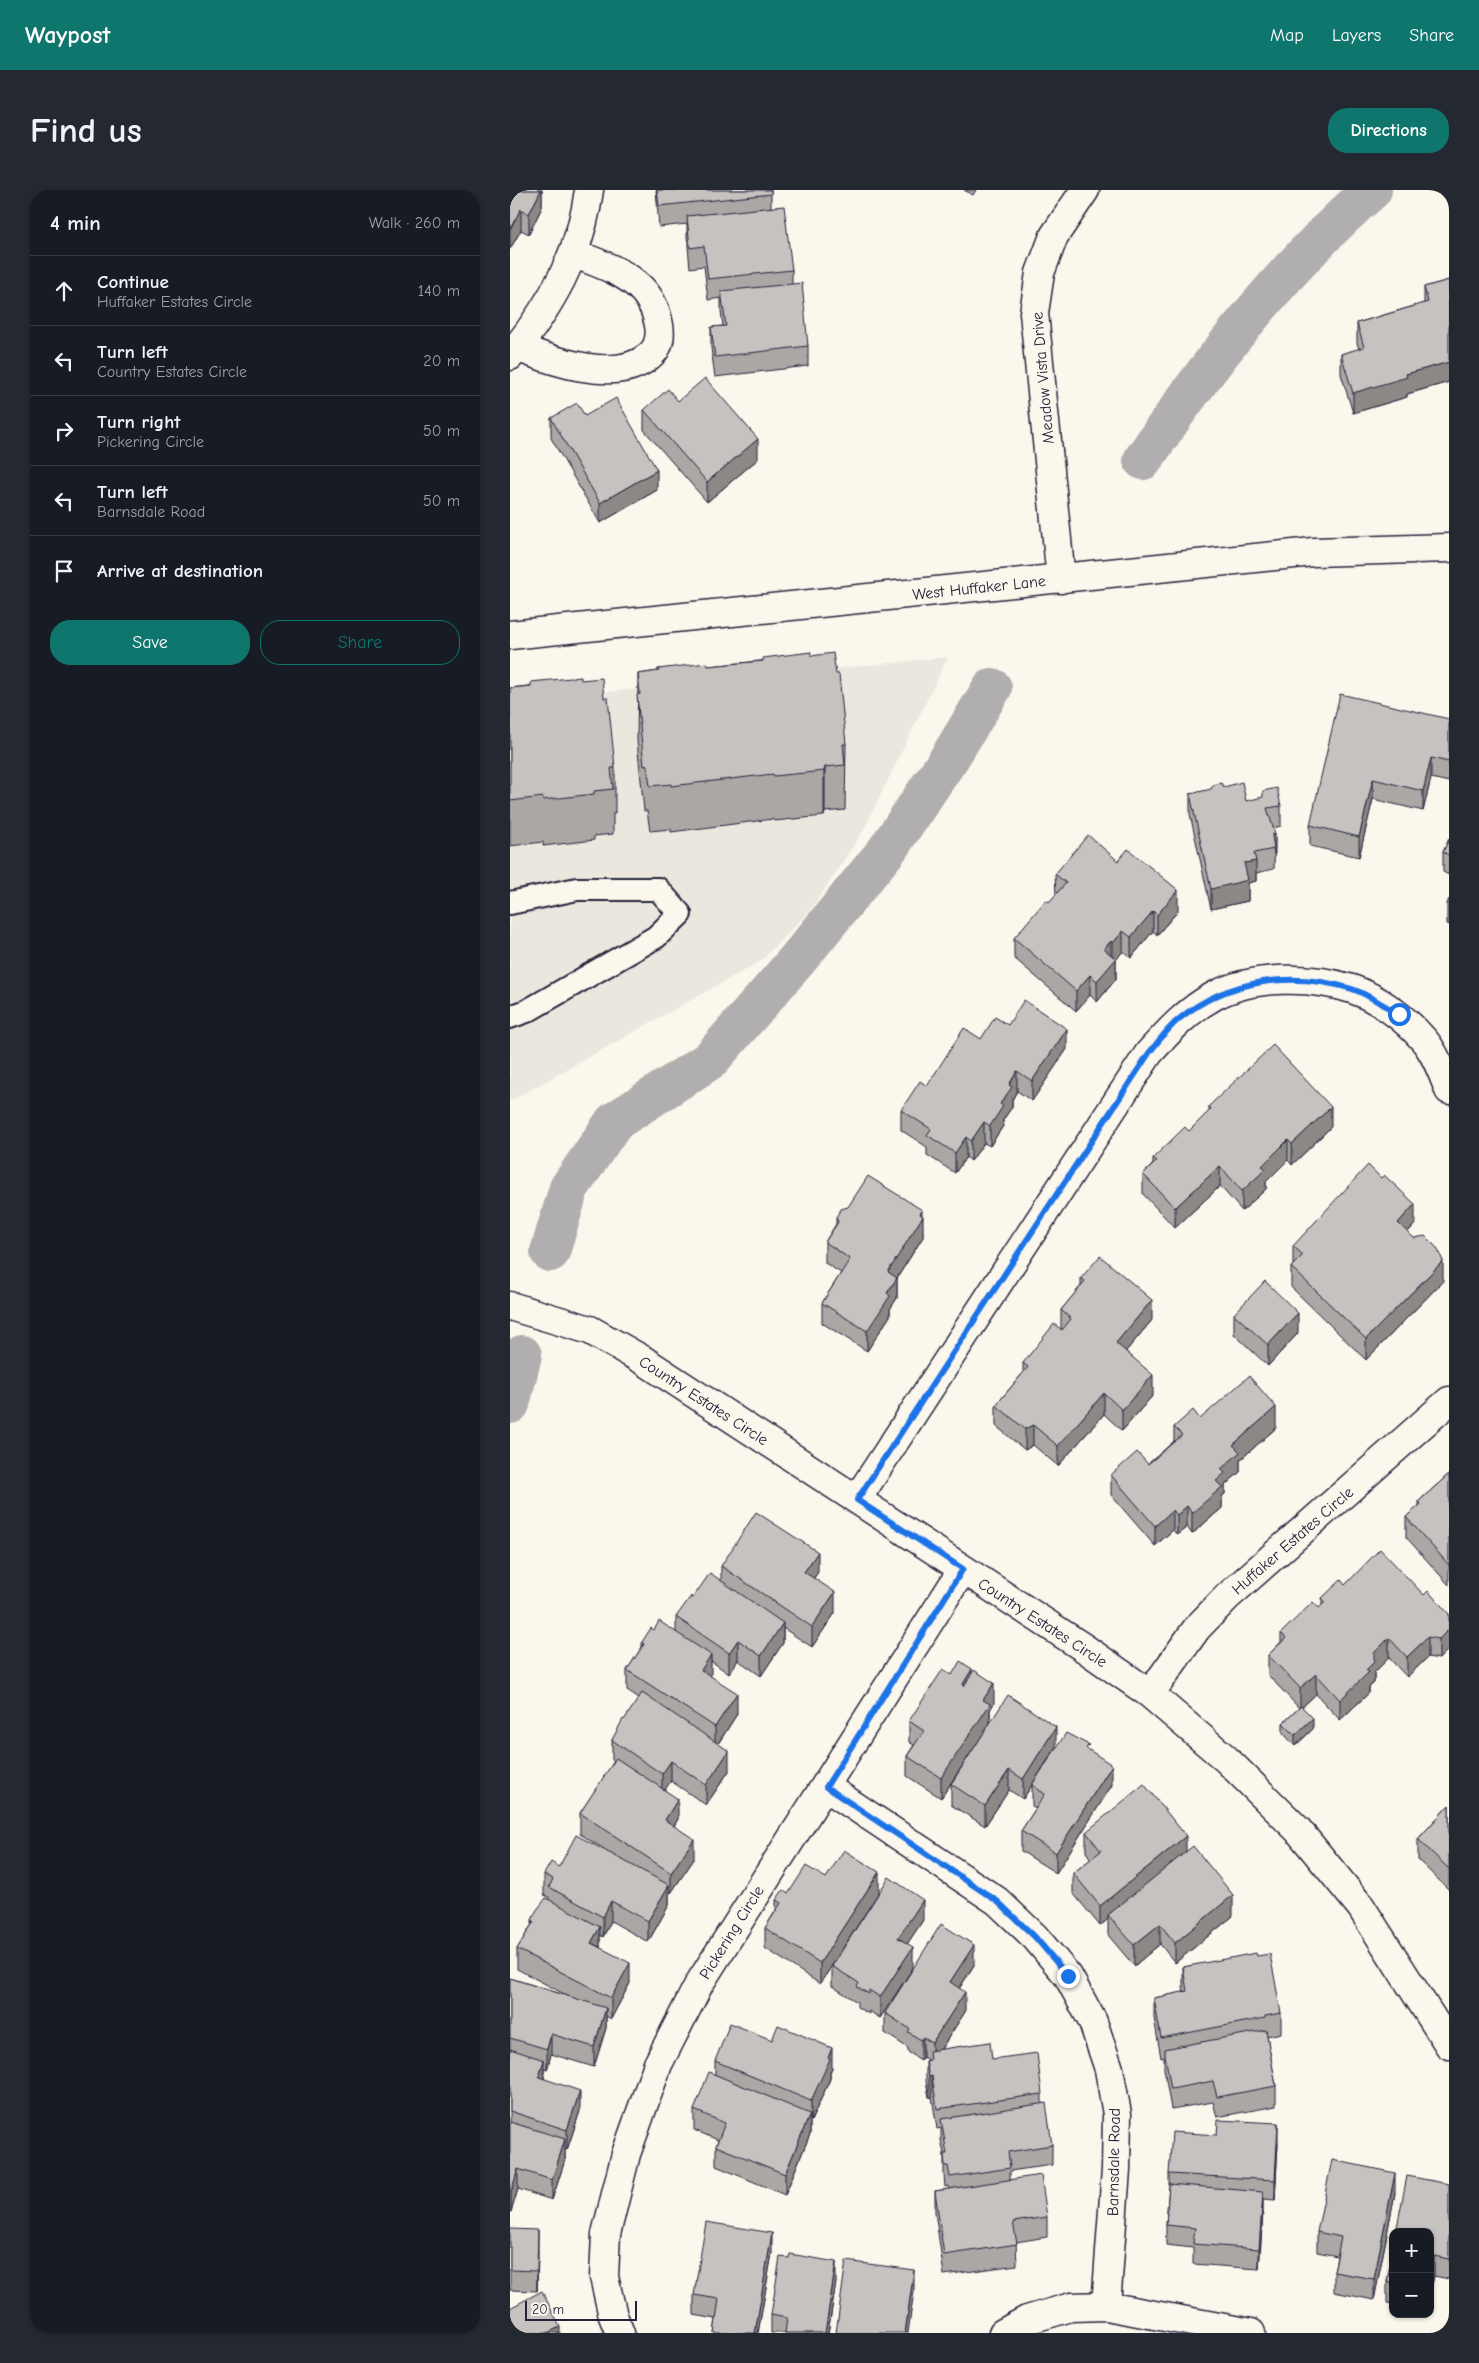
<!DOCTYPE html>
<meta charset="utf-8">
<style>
:root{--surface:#171b24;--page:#242831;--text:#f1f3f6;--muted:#9ea1a6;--line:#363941;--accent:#0f766e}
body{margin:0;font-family:"Comic Neue",sans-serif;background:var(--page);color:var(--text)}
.controls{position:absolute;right:15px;bottom:15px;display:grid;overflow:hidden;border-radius:10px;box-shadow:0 1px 4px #0004}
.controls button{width:45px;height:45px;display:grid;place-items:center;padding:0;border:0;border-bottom:1px solid var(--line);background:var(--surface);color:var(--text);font:25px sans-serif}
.scale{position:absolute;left:15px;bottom:12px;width:112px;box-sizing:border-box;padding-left:5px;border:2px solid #22223b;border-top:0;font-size:14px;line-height:18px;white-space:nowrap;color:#22223b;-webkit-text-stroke:4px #fbf7ec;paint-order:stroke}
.stop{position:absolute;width:15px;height:15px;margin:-11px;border:4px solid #1a73e8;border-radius:50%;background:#fff}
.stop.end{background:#1a73e8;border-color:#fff;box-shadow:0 1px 5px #0008}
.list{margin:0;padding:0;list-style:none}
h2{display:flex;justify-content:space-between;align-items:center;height:65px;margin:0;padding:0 20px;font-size:21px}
h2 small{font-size:16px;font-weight:400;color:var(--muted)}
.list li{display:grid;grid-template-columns:32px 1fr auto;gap:15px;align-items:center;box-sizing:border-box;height:70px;padding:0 20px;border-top:1px solid var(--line)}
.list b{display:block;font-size:19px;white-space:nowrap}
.list p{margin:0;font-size:16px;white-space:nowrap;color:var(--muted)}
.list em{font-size:16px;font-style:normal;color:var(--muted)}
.actions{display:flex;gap:10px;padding:15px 20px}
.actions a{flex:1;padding:11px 0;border:1px solid var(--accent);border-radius:20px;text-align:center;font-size:18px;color:var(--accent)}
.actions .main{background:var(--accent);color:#fff}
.icon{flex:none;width:28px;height:28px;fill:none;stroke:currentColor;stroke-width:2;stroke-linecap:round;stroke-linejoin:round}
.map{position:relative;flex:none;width:939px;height:2143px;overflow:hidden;border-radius:20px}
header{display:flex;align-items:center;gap:30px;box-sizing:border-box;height:70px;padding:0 25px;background:var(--accent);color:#fff}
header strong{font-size:24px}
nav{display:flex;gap:28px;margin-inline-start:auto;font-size:18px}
.intro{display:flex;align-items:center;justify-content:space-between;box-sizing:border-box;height:120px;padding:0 30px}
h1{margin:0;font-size:35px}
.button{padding:12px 22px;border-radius:20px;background:var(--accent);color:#fff;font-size:18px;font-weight:700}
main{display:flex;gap:30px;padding:0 30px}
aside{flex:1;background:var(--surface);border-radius:20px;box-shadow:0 1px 4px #0004}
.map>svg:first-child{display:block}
.built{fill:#ebe7df}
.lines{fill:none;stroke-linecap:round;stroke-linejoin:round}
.canal{stroke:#b1aeb0;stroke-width:40}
.service-casing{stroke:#22223b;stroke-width:26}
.minor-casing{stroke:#22223b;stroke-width:31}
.tertiary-casing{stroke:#22223b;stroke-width:31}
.service{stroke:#fbf7ec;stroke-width:22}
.minor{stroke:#fbf7ec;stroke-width:28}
.tertiary{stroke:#fbf7ec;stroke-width:28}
.wall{fill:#aaa7a5;stroke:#22223b}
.shaded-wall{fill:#8b8886;stroke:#22223b}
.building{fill:#c6c2c0;stroke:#22223b}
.route{stroke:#1a73e8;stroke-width:6}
.labels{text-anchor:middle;stroke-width:5;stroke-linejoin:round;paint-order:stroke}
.street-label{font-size:16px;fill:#22223b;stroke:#fbf7ec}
</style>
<header>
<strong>Waypost</strong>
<nav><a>Map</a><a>Layers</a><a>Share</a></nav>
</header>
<div class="intro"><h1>Find us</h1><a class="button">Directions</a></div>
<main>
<aside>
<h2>4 min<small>Walk · 260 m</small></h2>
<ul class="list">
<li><svg class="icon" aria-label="ahead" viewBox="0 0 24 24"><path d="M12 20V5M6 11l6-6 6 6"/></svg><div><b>Continue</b><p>Huffaker Estates Circle</p></div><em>140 m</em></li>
<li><svg class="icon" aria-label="left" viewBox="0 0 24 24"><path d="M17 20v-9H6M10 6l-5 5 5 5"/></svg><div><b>Turn left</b><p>Country Estates Circle</p></div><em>20 m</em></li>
<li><svg class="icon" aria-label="right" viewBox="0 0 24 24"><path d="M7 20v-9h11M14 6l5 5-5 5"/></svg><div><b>Turn right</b><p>Pickering Circle</p></div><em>50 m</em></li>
<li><svg class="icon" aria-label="left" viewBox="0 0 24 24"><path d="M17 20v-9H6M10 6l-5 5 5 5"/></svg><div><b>Turn left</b><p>Barnsdale Road</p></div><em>50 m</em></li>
<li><svg class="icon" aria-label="arrive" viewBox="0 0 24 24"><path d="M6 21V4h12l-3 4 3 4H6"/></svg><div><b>Arrive at destination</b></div></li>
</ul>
<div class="actions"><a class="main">Save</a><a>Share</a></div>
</aside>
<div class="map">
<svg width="939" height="2143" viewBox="0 0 939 2143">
<rect width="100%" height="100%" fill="#fbf7ec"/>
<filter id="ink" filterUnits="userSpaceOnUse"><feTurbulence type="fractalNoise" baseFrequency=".02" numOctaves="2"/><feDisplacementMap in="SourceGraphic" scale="10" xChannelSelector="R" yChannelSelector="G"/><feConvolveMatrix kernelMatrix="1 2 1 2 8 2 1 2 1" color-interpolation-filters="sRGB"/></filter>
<g filter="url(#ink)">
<path class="built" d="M438,467L353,641L303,717L251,771L0,911V512Z"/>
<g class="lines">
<path class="canal" d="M633,270C699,172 773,78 862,0
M40,1062L59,998L104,932L200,870L288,769L377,660L440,567L482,498
M0,1214L12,1165"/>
<defs>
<path id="service" d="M0,713L67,699H148L170,724L146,747L17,821L0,827"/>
<path id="minor" d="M7,157C42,171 107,194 139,166C149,158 151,147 149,135C146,118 139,104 125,93C108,79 84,72 63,63
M0,166C40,117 71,64 79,0
M551,389L524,123L530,83L544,46L575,0
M0,1116L80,1140L133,1170L574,1458L640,1504L716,1569L788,1640L851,1717L939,1855
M347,1309L639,863C659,841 678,820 704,806C742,785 802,786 842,799C868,808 896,829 913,849C925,862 933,884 939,900
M640,1504L687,1438L717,1407L939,1211
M316,1597L487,1711L525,1747L558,1786L583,1832L599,1879L607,1924L606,1979L596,2116
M110,2143L103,2126L94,2087L96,2044L116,1964L148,1874L189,1794L453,1379
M493,2143L517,2130L561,2117L596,2116L741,2143"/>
<path id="tertiary" d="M0,445L803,362L939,358"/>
</defs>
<use href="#service" class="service-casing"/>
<use href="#minor" class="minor-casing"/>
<use href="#tertiary" class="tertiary-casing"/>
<use href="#service" class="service"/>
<use href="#minor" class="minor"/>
<use href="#tertiary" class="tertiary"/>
</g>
<path class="wall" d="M0,0H32V17L19,44L11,40L0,59Z
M146,0H261V17L282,80V94L298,156V176L205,187L201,158V137L213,136L211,121V108L198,110L194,76L180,78L177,46V34L149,37Z
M454,0H466L463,5Z
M939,90V192L897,204V207L843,223L831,184V164L849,159L847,153V133L914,113V97Z
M168,211L248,269L197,312L134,240V220Z
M75,226L147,300L90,333L41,248V228Z
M301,466L336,554L335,620L315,622L314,626L264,631L263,629L161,642V639L140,641L137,621H134L127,550L128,484L148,481V479L198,476Z
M71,490L94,508L105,578V623H103V644L84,646V650L33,656V652L0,656V498Z
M939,529V592L921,588L913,621L863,609L849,667L800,656V635Z
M714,597L736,611L771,616V636L763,638L765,644L764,679L746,683V691L738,693V711L701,719L680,624V604Z
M939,649V685L933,682V662Z
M545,684L668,721L647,745L643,741L621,768L613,761L606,770V789L587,812L580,805L566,821L504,768V748L546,705Z
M939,709V735L937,734V714Z
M498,835L557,859L522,911L507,901L502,910V917L493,930V936L480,956L474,953L461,971L456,967L445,983L417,965V957L391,940V920L417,896L471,849Z
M699,916L821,937L782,975L778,970L756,992V999L732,1021L710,996L665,1038L633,1004V984L643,974V968L679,941L699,922Z
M412,1025L413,1047L387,1088V1108L380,1119V1126L357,1161L312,1133V1113L331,1083L315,1073V1052L326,1034V1027Z
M905,1034L898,1042L933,1091L856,1170L781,1097V1077L783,1075V1056Z
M571,1088L642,1130L616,1161L643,1205L612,1241L594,1224L548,1276L523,1255L515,1260L486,1236V1215L513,1183V1173L551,1139V1120L571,1096Z
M724,1124L788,1143L758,1176L724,1144Z
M690,1229L766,1238L730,1270V1282L715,1295V1304L712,1306V1318L682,1344L677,1337L667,1345L663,1340L645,1356L601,1305V1285L638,1274L664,1251V1237Z
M939,1284V1395L896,1347V1327L909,1316V1311Z
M211,1376L308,1382L303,1389L325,1423L302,1457L273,1438V1453L251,1486L228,1470L219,1484L201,1471L200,1486L227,1524L208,1554L219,1581L196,1615L161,1591L154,1600L168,1629L164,1636L184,1669L161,1703L159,1702V1715L138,1752L101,1731L93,1747L90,1745V1757L120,1793L101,1829L96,1826V1838L84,1877L41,1864L37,1880L34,1879V1888L70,1921L57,1960L55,1959V1970L42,2010L8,1999L1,2022H0V1788L58,1806L7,1779V1759L22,1734V1730L39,1710V1707L34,1705V1684L49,1677L99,1662L70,1644V1623L104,1572L102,1570V1550L129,1508L117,1500V1480L132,1457V1452L144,1440L166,1442V1427L182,1409L211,1390Z
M835,1395L914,1405L939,1424V1459L929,1469L918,1467L897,1487L879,1468L864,1483V1493L859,1497V1503L830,1530L806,1504L792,1517L803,1539L785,1556L773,1543V1533L789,1518L758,1485V1465L771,1452V1443L809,1418L812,1415V1408Z
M462,1484L484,1513L480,1520V1534L431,1608L397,1586V1566L404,1555L399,1552V1531L442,1485Z
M546,1557L513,1609L499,1600L475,1636L441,1615V1594Z
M579,1560L602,1595L546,1683L511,1661V1641L526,1618L522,1616V1595Z
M939,1615V1700L908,1670V1649Z
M576,1642L676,1662L723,1726L665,1773L650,1754L624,1776L598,1745V1729L590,1736L563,1703V1683L581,1669L576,1662Z
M316,1688L369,1702L310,1794L255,1758V1738L266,1720V1710L278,1704Z
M413,1730L397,1754L403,1778L370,1828L359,1821V1824L347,1817V1812L322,1796V1776Z
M747,1766L771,1823V1843L757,1846L766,1896V1916L707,1927L703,1912L661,1919L654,1879V1867L651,1868L644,1828V1808L674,1802L673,1797V1777Z
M464,1775L449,1799L455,1822L431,1859L482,1869L532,1904V1914L542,1955V1975L500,1981V1990L537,2027V2047L506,2052L507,2075L434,2085L425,2022V2001L439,1999L438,1996L435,1997L434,1985V1964L431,1950V1938L427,1939L422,1907H419L416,1891V1871L418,1870L413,1867L411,1870L398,1862V1858L375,1843V1823Z
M205,1871L322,1878L320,1882V1889L301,1931H300V1944L275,2005L206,1976V1956L208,1950L184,1940V1920L205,1884Z
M768,1953L765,2010L753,2009V2022L749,2079L683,2074V2058L656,2055V2035L659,1994V1984Z
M939,1994V2089L924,2086L920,2103V2042Z
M885,2003L864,2110L824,2102V2082L827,2066L807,2062V2042Z
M0,2039L28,2060L27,2101L0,2100Z
M883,2059V2114L877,2113V2092Z
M262,2063L248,2143H204L206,2129L184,2125V2105Z
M326,2092L318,2143H261V2125Z"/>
<path class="shaded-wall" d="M31,0H32V17L19,44V24Z
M11,19V40L0,59V39Z
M939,172V192L897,204V207L843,223V203L896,184Z
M248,249V269L197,312V292Z
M147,280V300L90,333V313Z
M921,568V588L913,621V601Z
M315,577V622L314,626V581Z
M863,589V609L849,667V647Z
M765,644V664L764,665L762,645Z
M746,671V691L738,693V711L701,719V699L734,673Z
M668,700V721L647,745V725Z
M643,721V741L621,768V747Z
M613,741V761L606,770V789L587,812V791L603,772V753Z
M601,751V771L594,759Z
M580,785V805L566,821V801Z
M557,839V859L522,911V891Z
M507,881V901L502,910V917L493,930V936L480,956V936L499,895Z
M821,917V937L782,975V954Z
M474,932V953L461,971V951Z
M456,947V967L445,983V963Z
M778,950V970L756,992V999L732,1021V1001L752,976Z
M710,976V996L665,1038V1018Z
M905,1014V1034L888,1053V1033Z
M412,1020V1029L413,1026V1047L378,1102V1082Z
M933,1071V1091L856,1170V1149Z
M387,1088V1108L380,1119V1126L357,1161V1141L377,1103Z
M642,1110V1130L606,1173V1153Z
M788,1123V1143L758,1176V1155Z
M643,1185V1205L612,1241V1220Z
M594,1203V1224L548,1276V1256Z
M766,1217V1238L730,1270V1282L715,1295V1304L712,1306V1318L682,1344V1323L706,1291L711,1279L723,1255Z
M523,1235V1255L515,1260V1239Z
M677,1316V1337L667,1345V1325Z
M663,1320V1340L645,1356V1336Z
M308,1362V1382L294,1403V1382Z
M325,1402V1423L302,1457V1437Z
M273,1433V1453L251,1486V1466Z
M939,1439V1459L929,1469V1449Z
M918,1447V1467L897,1487V1467Z
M879,1448V1468L864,1483V1493L859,1497V1503L830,1530V1510L856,1480L864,1463Z
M228,1450V1470L219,1484V1463Z
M201,1465V1485L191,1500V1480Z
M462,1479V1499L453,1514V1494Z
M806,1484V1504L790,1519V1498Z
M484,1493V1513L480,1520V1534L431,1608V1588L473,1510Z
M227,1503V1524L205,1558V1537Z
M803,1528V1539L785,1556V1545Z
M546,1537V1557L513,1609V1589Z
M219,1561V1581L196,1615V1595Z
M161,1571V1591L152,1604V1584Z
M602,1575V1595L546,1683V1663Z
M499,1580V1600L475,1636V1616Z
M168,1609V1629L155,1650V1630Z
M676,1646V1666L598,1725V1729L590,1736V1716Z
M184,1649V1669L161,1703V1683Z
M369,1682V1702L310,1794V1773Z
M159,1695V1715L138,1752V1731Z
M723,1705V1726L665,1773V1753Z
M413,1710V1730L388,1768V1748Z
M101,1711V1731L93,1747V1727Z
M650,1734V1754L624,1776V1755Z
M90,1737V1757L81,1753Z
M464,1755V1775L440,1813V1792Z
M403,1757V1778L370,1828V1807Z
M120,1773V1793L101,1829V1808Z
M455,1802V1822L422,1873V1853Z
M96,1818V1838L84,1877V1857Z
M41,1844V1864L37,1880V1859Z
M413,1847V1867L411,1870V1850Z
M322,1858V1878L320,1882V1889L301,1931V1911Z
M34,1870V1891L29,1887Z
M422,1886V1907H419V1887Z
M70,1901V1921L57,1960V1940Z
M300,1924V1944L275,2005V1984Z
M768,1933V1953L765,2010V1990Z
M55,1949V1970L42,2010V1990Z
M8,1979V1999L1,2022V2002Z
M885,1983V2003L864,2110V2089Z
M753,2002V2022L749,2079V2059Z
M28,2040V2060L27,2101V2081Z
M262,2043V2063L248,2143H245Z
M924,2066V2086L920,2103V2083Z
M326,2072V2092L318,2143H315Z
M404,2080V2101L398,2143H395Z
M50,2137V2143H37Z"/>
<path class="building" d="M0,0H31L19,24L11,19L0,39Z
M147,0H261V4L149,16Z
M274,16L282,80L198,89L194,56L180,58L177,26Z
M939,90V172L896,184L897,187L843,203L831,164L854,157L847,133L918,112L914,97Z
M292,93L298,156L205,167L201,137L216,136L211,101Z
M195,188L248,249L197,292L134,220L158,199L168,211Z
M106,208L147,280L90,313L41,228L67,213L75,226Z
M301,462V466L323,463L326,484H329L336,554H333L335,575L315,577L314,581L264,586L263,584L161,596V594L140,596L137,575L134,576L127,505L130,504L128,484L149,481L148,479L197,473L198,476L253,471V468Z
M71,487V490L92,488L94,508H98L105,578H101L103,599L84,601V604L33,610V607L0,611V498L21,496V492Z
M830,504L939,529V572L921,568L913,601L863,589L849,647L800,635Z
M732,592L736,611L753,607V601L767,598L771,616L757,618L765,644L762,645L764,659L744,663L746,671L734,673L738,690L701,699L680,604L701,599L703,595L711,593L714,597Z
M578,645L608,671L618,659L668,700L647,725L643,721L621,747L613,741L603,753L601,751L594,759L606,769L587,791L580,785L566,801L504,748L536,710L539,712L556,693L545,684Z
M939,649V665L933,662Z
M514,810L557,839L522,891L507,881L499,895L502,897L490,914L493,916L480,936L474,932L461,951L456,947L445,963L417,945L421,939L391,920L410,891L417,896L454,838L471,849L485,827L498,835Z
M763,855L821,917L782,954L778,950L752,976L756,979L732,1001L710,976L665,1018L633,984L647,971L643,968L675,937L679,941L701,919L699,916Z
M858,975L871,988L874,985L905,1014L888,1033L904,1048L915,1046L927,1058L933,1071L856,1149L781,1077L793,1065L783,1056Z
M358,986L412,1020L410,1024L413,1026L378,1082L387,1088L377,1103L380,1106L357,1141L312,1113L340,1069L315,1052L328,1032L326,1027L331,1019L338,1017Z
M590,1066L642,1110L606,1153L643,1185L612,1220L594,1203L548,1256L523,1235L515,1239L486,1215L518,1177L513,1173L544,1134L552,1140L561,1129L551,1120L575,1091L571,1088Z
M755,1091L788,1123L758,1155L724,1124Z
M739,1186L766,1217L723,1255L730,1262L711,1279L715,1283L706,1291L712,1297L682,1323L677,1316L667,1325L663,1320L645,1336L601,1285L627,1262L638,1274L672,1245L664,1237L683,1220L690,1229Z
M939,1284V1375L896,1327L911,1314L909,1311Z
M246,1322L308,1362L294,1382L325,1402L302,1437L211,1376Z
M870,1359L914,1405L918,1401L939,1424V1439L929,1449L918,1447L897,1467L879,1448L864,1463V1472L856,1480L859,1482L830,1510L806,1484L790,1498L758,1465L776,1448L771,1443L803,1412L809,1418L815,1412L812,1408L831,1390L835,1395Z
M200,1383L273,1433L251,1466L228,1450L219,1463L166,1427L181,1406L182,1409Z
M149,1431L201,1465L191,1480L227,1503L205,1537L117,1480L134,1454L132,1452L141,1438L144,1440Z
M450,1471L462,1479L453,1494L454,1496L464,1480L484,1493L473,1510L480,1514L431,1588L397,1566L414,1541L399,1531L433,1479L442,1485Z
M132,1503L219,1561L196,1595L161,1571L152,1584L102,1550L113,1529L114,1530Z
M498,1505L546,1537L513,1589L499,1580L475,1616L441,1594Z
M791,1516L803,1528L785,1545L773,1533Z
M556,1543L579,1555L576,1558L602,1575L546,1663L511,1641L535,1604L522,1595Z
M106,1568L168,1609L155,1630L184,1649L161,1683L70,1623Z
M634,1594L676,1646L590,1716L563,1683L591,1661L576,1642Z
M939,1615V1679L908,1649Z
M66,1645L159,1695L138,1731L101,1711L93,1727L39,1697L43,1689L34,1684L41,1672L49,1677Z
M683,1656L723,1705L665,1753L650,1734L624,1755L598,1725Z
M334,1660L369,1682L310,1773L255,1738L271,1713L266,1710L273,1700L278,1704L296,1676L316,1688Z
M379,1687L413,1710L388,1748L403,1757L370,1807L359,1800V1804L347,1797L349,1793L322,1776Z
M36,1708L90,1737L81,1753L120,1773L101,1808L7,1759L24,1731L22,1730L26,1721Z
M431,1734L464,1755L440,1792L455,1802L422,1853L413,1847L411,1850L398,1842L400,1839L375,1823Z
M746,1763L747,1766L760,1764L771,1823L755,1826V1828L651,1848L644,1808L677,1801L673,1777Z
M0,1788L96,1818L84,1857L41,1844L37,1859L0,1848Z
M220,1833L262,1850L268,1835L322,1858L318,1868L320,1869L301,1911L205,1871Z
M756,1840L766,1896L707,1907L703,1891L661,1899L654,1859Z
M480,1852L482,1869L527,1863L532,1904L427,1919L422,1886L419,1887L416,1871L420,1870L419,1861Z
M0,1859L34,1870L29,1887L70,1901L57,1940L0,1921Z
M199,1882L300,1924L275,1984L206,1956L215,1933L184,1920Z
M536,1913L542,1955L498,1962L500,1978L440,1987L438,1976H435L434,1964H437L431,1929Z
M708,1930L768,1933L765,1990L659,1984L662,1942L707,1945Z
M0,1932L55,1949L42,1990L8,1979L1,2002H0Z
M822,1970L885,1983L864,2089L824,2082L831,2047L807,2042Z
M531,1985L537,2027L503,2032L507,2054L434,2065L425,2001Z
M897,1986L939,1994V2069L924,2066L920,2083V2042H886Z
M659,1994L753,2002L749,2059L683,2054L685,2038L656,2035Z
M196,2032L262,2043L245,2143H204L209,2109L184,2105Z
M0,2039L28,2040L27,2081L0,2080Z
M883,2059V2094L877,2092Z
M280,2064L326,2072L315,2143H275L277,2128L261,2125L270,2067L279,2068Z
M336,2071L404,2080L395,2143H326Z
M32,2101L50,2137L37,2143H0V2118Z"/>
</g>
<g class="lines" filter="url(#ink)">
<path class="route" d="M558,1786L525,1747L487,1711L316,1597L453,1379L347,1310L639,863C648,852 658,838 669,829C718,789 782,781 842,799C858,804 874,816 889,824"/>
</g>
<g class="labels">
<g class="street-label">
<text transform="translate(532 188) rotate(-95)" y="6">Meadow Vista Drive</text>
<text transform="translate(469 397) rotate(-6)" y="6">West Huffaker Lane</text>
<text transform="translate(194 1210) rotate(33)" y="6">Country Estates Circle</text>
<text transform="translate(782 1350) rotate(-41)" y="6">Huffaker Estates Circle</text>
<text transform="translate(533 1432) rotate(33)" y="6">Country Estates Circle</text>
<text transform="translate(221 1742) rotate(-58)" y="6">Pickering Circle</text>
<text transform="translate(603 1972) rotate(-89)" y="6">Barnsdale Road</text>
</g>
</g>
</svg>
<div class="controls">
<button>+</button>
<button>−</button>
</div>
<div class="scale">20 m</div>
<div class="stop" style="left:889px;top:824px"></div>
<div class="stop end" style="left:558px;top:1786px"></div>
</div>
</main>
